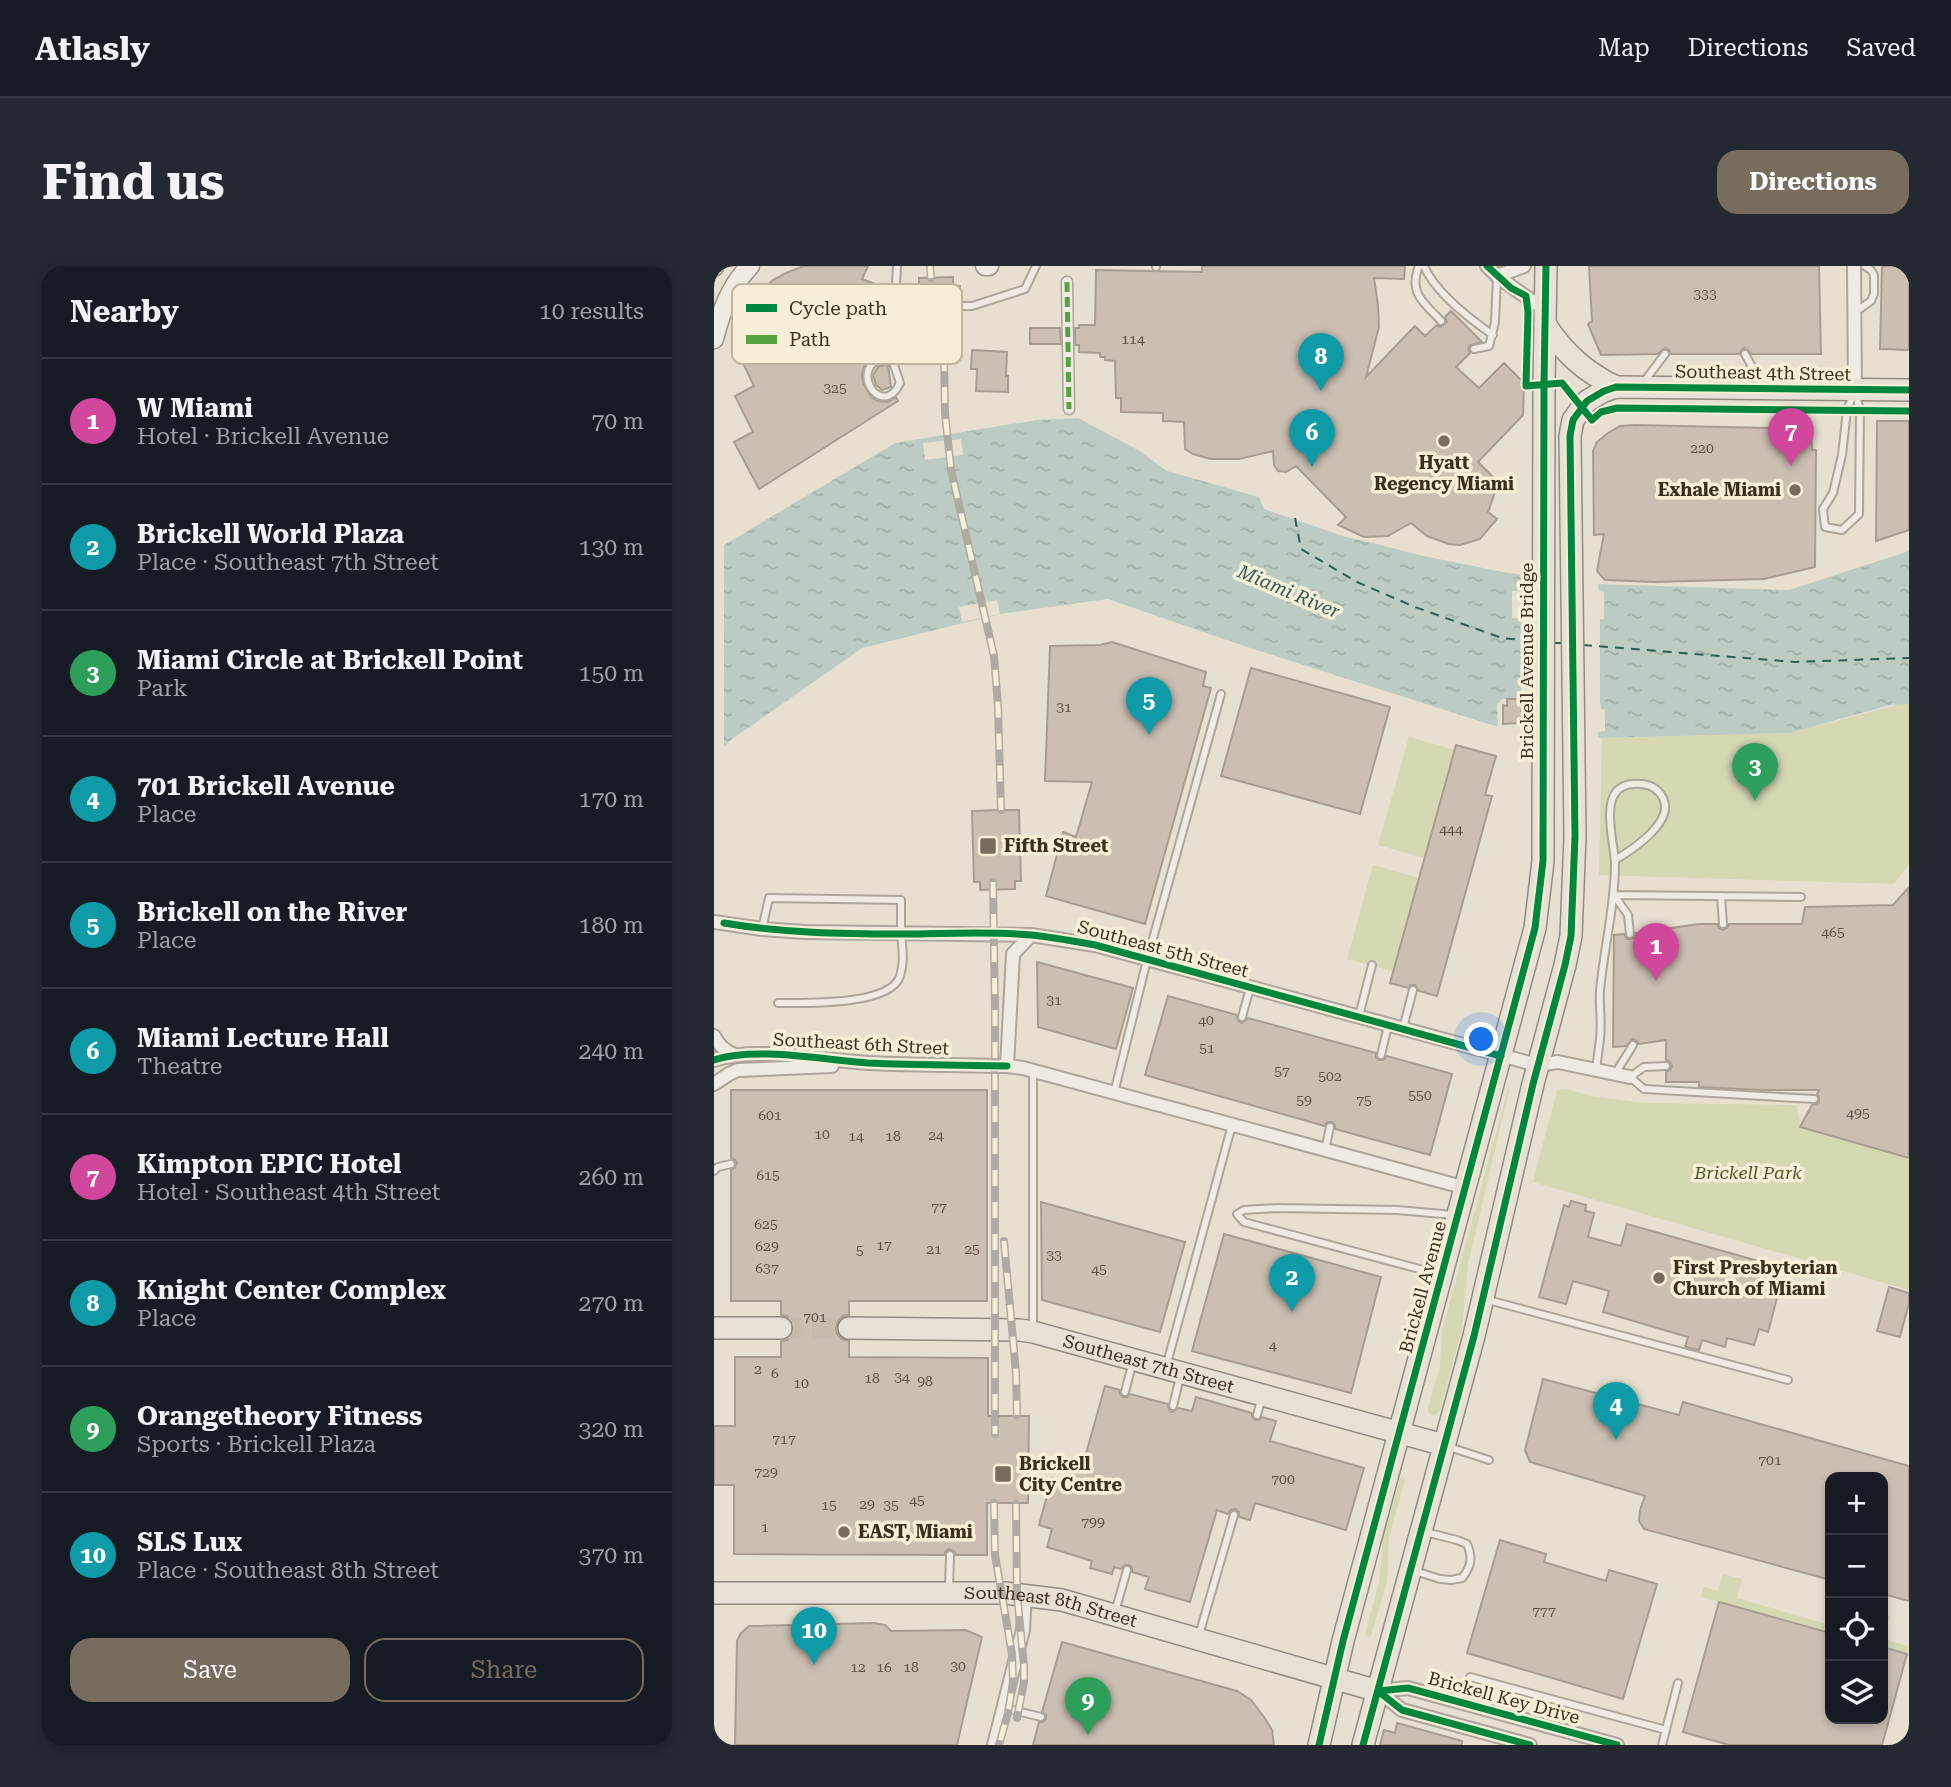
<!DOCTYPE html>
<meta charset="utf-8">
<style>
:root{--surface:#171b24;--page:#242831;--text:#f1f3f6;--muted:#9ea1a6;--line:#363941;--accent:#786c5e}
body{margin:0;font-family:"Roboto Serif",serif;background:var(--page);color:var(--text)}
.controls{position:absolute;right:21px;bottom:21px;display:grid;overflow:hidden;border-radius:14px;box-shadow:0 4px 10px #0003}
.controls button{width:63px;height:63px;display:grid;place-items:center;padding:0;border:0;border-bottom:2px solid var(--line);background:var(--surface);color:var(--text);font:35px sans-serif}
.you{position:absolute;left:768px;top:774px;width:24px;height:24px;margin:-18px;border:5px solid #fff;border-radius:50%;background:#1a73e8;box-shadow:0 0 0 10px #1a73e833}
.badge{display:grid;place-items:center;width:46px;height:46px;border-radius:50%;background:var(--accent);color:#fff;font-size:23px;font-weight:700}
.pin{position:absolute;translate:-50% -58px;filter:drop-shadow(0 2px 4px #0008)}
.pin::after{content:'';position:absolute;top:37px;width:24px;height:21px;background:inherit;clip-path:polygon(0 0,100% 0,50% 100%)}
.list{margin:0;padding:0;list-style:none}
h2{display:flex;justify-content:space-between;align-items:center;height:91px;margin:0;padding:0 28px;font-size:30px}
h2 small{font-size:23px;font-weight:400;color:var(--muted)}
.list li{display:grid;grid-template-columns:46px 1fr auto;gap:21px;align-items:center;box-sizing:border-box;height:126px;padding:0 28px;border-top:2px solid var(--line)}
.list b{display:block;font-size:26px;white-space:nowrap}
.list p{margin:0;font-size:23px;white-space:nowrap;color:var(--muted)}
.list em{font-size:23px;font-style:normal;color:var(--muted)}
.actions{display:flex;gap:14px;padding:21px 28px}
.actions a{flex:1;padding:16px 0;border:2px solid var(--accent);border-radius:21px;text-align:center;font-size:24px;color:var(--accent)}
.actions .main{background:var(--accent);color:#fff}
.icon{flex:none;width:38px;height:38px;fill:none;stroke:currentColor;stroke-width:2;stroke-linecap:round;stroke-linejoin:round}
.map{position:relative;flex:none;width:1195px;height:1479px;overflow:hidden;border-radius:21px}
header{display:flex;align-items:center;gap:42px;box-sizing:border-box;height:98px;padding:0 35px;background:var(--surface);border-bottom:2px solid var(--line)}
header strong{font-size:33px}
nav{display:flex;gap:38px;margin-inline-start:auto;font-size:24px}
.intro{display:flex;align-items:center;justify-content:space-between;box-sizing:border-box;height:168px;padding:0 42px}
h1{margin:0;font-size:49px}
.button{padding:18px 32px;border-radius:21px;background:var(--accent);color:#fff;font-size:24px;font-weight:700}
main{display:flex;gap:42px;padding:0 42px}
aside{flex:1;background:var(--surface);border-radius:21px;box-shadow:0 4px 10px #0003}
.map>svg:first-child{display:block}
.green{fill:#d6d7b3}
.water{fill:url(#water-ripples)}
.pier{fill:#e7e0d1}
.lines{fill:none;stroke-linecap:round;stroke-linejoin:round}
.ferry{stroke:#2f5d5a;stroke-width:2;stroke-dasharray:9 7;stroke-linecap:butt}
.building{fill:#cbbfb2;stroke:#a89c90;stroke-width:2}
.primary-tunnel{stroke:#c5bcae;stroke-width:21;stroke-dasharray:21 10;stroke-linecap:butt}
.service-casing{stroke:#ada599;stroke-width:10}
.pedestrian-casing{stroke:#ada599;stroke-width:13}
.minor-casing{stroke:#ada599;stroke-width:16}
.secondary-casing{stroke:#9c958a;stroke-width:21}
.primary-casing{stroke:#928b80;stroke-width:24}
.service{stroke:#efebe3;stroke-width:6}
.pedestrian{stroke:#efebe3;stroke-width:10}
.minor{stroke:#efebe3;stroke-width:12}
.secondary{stroke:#efebe3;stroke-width:18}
.primary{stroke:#e6e1d4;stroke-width:21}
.rail-casing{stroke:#afaaa2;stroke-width:8}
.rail{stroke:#f7eed8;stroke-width:5;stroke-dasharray:16;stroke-linecap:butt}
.quiet{stroke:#54a441;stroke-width:5;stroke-dasharray:10 5;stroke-linecap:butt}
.cycleway-casing{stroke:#f7eed8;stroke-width:11}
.cycleway{stroke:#00873e;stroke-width:7}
.poi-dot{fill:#786c5e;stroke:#f7eed8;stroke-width:2.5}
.labels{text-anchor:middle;stroke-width:7;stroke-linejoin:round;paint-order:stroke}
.number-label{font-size:14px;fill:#605244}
.street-label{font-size:18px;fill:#3d2e20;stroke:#f7eed8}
.poi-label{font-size:18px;font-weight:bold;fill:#3d2e20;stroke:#f7eed8;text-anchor:start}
.park-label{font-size:18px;font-style:italic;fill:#4d5a26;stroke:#f7eed8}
.water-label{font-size:19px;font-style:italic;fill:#2f5d5a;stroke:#f7eed8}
.key{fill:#f7eed8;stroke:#bfb4a1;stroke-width:2}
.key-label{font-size:19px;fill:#3d2e20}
</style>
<header>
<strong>Atlasly</strong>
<nav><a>Map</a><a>Directions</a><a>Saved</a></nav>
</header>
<div class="intro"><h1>Find us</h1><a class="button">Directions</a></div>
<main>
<aside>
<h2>Nearby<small>10 results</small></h2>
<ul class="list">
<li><span class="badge" style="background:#d1479c">1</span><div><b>W Miami</b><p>Hotel · Brickell Avenue</p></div><em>70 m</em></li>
<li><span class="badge" style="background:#0f9aa8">2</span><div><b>Brickell World Plaza</b><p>Place · Southeast 7th Street</p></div><em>130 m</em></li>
<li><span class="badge" style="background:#2e9e5b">3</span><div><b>Miami Circle at Brickell Point</b><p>Park</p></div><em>150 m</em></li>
<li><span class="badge" style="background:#0f9aa8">4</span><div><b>701 Brickell Avenue</b><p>Place</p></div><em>170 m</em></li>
<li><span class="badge" style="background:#0f9aa8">5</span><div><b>Brickell on the River</b><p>Place</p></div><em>180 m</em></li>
<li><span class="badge" style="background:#0f9aa8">6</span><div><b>Miami Lecture Hall</b><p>Theatre</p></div><em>240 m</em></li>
<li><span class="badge" style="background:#d1479c">7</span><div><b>Kimpton EPIC Hotel</b><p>Hotel · Southeast 4th Street</p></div><em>260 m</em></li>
<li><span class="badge" style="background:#0f9aa8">8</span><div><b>Knight Center Complex</b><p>Place</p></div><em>270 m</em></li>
<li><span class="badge" style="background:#2e9e5b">9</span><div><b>Orangetheory Fitness</b><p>Sports · Brickell Plaza</p></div><em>320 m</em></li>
<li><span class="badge" style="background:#0f9aa8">10</span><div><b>SLS Lux</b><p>Place · Southeast 8th Street</p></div><em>370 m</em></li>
</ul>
<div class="actions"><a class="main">Save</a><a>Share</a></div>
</aside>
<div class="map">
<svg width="1195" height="1479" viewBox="0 0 1195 1479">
<defs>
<pattern id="water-ripples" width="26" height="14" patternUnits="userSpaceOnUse" patternTransform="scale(1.75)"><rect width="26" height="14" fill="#bcccc2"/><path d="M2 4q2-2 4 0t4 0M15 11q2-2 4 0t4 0" fill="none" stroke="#a2b0a6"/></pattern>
</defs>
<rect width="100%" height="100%" fill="#e7e0d1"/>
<path class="green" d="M1187,438H1195V598L1180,618L885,609L888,472L1076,467Z
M695,471L741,484L710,592L664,579Z
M659,599L705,612L679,705L633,693Z
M795,819L796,821L754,998L748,1062L726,1144L723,1148L719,1150L714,1146V1142L726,1100L728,1065Z
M853,823L877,830L931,837L1083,839L1086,861L1195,892V1024L819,916L843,824Z
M688,1211L691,1214L675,1271L673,1316L657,1370L654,1371L651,1368L665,1317L669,1272L686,1213Z
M1009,1308L1028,1313L1023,1332L1116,1359V1367L987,1331L990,1321L1004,1325Z
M1169,1347L1176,1350L1170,1373L1194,1380L1193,1388L1169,1381Z"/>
<path class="water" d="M364,152L424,184L453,205L545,231L550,243L632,271L659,277L709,290L794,307L883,318L1075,324L1195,285V438L1176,439L1076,467L888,472L808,460L784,461L530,380L394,333L286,348L148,382L17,474L0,491L5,282L181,177L323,154Z"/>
<path class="pier" d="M247,173L249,189L211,194L209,177Z
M10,275V486L0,494V283Z
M808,306L883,314L885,325L890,326V353H886V436L887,443L891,444V465L884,466V475L808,464L807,460L784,461L783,439L788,433H807L808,352H798V325H808Z
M283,334L286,348L248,356L245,341Z"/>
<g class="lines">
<path class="ferry" d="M581,252L587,283L643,316L701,341L788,372L818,375
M838,377H850
M869,379L1081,396L1195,392"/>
</g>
<path class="building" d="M90,0H154L148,13L166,20L164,41L160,42L157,46L158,50L163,53L162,71L141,80L139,87L141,90H146L167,81L171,87L160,90L151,98L148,108L149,117L157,131L164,135L174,136L182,131L184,135L45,223L20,176L39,166L21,130L40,120L27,93L25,85V63L31,46L48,24L59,14L72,7Z
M488,0H691L690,13L660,12L664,39L665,61L652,111L701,60L711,70L723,59L726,61L730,59L733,56L731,51L737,45L768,76L756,79L754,83L756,87L742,101L765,122L790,97L810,117L809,149L764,196L779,211L781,226L774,246L783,253L766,273L746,279L735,278L713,270L697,257L674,270L650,271L624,259L632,251L582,200L572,206L564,205L560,199L559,185L525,193H496L479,188L471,183L470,156L449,155V147L407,146V132H402L401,95L391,94V91H386V87L365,86V79H361V62H365V59H381L382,4L488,6Z
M875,0H1105L1107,88H1037L1034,84L1030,82L1027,85L1025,88H957L955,84L951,82L944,88L887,89L874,58L878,55Z
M1168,0H1195V84L1166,83Z
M239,11V20H246V34L242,37L241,41L247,46L248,89L201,90L199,47L205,41L203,37L199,35V20L205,19V12Z
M316,62H346L347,78H316Z
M258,84L293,86L292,110H294V126L262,125L263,103H257Z
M174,99L177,121L168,124L162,119L159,109L165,100Z
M1163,155H1195V264L1162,275Z
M921,159L1097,163L1098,184H1102L1101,301L1050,313L940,316L891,314L883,305L890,268L880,269L879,185L883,176L894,167L906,160Z
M398,376L492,406L489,420L497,422L431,658L332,630L349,566L362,571L378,516L331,515L336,380L386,379Z
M537,402L676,441L646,548L507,510Z
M793,433H807V457L789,458V439L793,440Z
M742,479L782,490L771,529L778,530L723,730L705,725L701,719H697L694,722L676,717Z
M287,544H305L307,615H301V623L266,624V616H260L258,545Z
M1195,621V892L1086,861L1098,839L1102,838L1105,836V831L1103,828L1105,824H1047L985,821V816H952V806L956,804L958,800L956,796L952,794V774L925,778L923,775L919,773L912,780L899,781L900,669L910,668L913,673H917L921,671L922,667L985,658H1003L1005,662L1009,664L1013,662L1015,658H1088L1091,641L1179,639Z
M323,696L419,722L402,783L324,761Z
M454,730L523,749L524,754L527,757L531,755L534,752L662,787V791L665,794H669L673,790L738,808L716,889L621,863V859L618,856H614L610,860L607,859L431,809Z
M17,824H273V1035H135V1049L129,1050L124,1055L122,1063L123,1068L128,1073L135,1075V1091L274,1092V1150H315L314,1237H273V1289H242L240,1285L235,1283L232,1285L230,1289L20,1288V1219H0V1160H21V1091H67V1075L73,1074L78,1069L80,1061L79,1056L74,1051L67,1049V1035H17V904L21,902L23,897L21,894L17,892Z
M857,935L872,939L871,945L880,947L874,971L907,980L913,958L1055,998L1053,1008L1061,1010L1056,1026L1064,1028L1054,1066L1045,1063L1040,1079L1013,1072L1011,1081L988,1074L985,1084L971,1081L974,1071L889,1046L895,1025L859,1015L852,1038L825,1031L850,939L855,941Z
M327,936L471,976L446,1066L328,1034Z
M510,968L667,1011L637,1127L478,1085Z
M1175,1021L1195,1027V1037L1186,1071L1163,1065Z
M829,1113L965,1149L969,1136L1195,1200V1335L1169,1328V1211H1116V1314L930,1263L925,1255L926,1244L931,1230L816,1196L811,1184Z
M391,1120L406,1124V1128L409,1131H413L416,1128L454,1138L455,1144L458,1146L464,1142L478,1145L482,1131L538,1147V1151L541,1154H545L548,1151L562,1155L556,1175L650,1202L632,1264L541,1237L536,1254L525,1251V1246L521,1243L517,1244L514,1248L503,1244L476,1336L431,1323L435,1311L418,1306V1302L415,1299H411L407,1303L400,1301L398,1308L376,1302L378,1295L333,1281L338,1263L325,1259L338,1212L352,1216L357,1199L368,1202Z
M786,1274L832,1288L830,1296L892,1315L895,1304L943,1318L909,1433L753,1387Z
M1005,1336L1116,1367V1453H1169V1381L1193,1388L1168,1479H1015L969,1466Z
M160,1357L171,1359L177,1365L252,1364L268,1371L243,1479H21L23,1375L27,1367L35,1360Z
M348,1376L523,1425L537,1434L550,1451L558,1464L560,1479H319L325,1456H329L332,1453V1449L328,1446Z
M683,1457L748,1475V1479H666L670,1464L681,1467Z"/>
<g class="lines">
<path class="primary-tunnel" d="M67,1062H135"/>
<defs>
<path id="service" d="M705,0C694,27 710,37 727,55
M710,0C721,26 756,53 779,69
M442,1V0
M247,40H258L311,23L322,0
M180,42L199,41
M1141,46L1157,35L1160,28V9L1157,4L1151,0
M163,47H180
M760,83L775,80L781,56L783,11
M144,85L178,70
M1031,88L1047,117
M178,93C173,93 166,93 162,95C141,108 163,143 180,126C183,124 184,120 186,117L178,93L183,0
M929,117L951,88
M1141,124L1146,145L1145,248L1128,264L1111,261L1109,243L1119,227L1128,189L1133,144Z
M900,629L1087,631
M900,629L914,649L916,668
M1007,630L1009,658
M48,663L55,632L187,634C187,644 187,655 187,666C188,682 191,695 186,710C177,740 90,737 64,737
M645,750L658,699
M528,751L536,722
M689,762L699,724
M667,789L674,760
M952,800L930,801L916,811L930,823L1100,833
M882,804C883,794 885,783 886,772C888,756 885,740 886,724C890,682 901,640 901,597C900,578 891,546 900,529C906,518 918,517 928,518C937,519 945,524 949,532C961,556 918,584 901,594
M319,806V1061
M901,808L919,779
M400,827L433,694L507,428
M611,884L616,861
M0,905L4,901L17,898
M724,1008L530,956L523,948L530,944L563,942L683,944L740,949
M774,1034L1074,1114
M452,1101L518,859
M411,1126L418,1099
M459,1140L466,1111
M543,1149L547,1134
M735,1181L775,1194
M701,1305L726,1313L737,1314L748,1312C757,1301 759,1292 753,1278L743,1274L711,1266
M235,1322L236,1289
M401,1346L413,1304
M485,1369L520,1249
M756,1411L952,1464
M290,1442L327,1451
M948,1479L964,1417"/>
<path id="pedestrian" d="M353,16L355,143"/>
<path id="minor" d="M773,0C790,18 811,29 831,44
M1140,0L1141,124
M783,10L810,0
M0,656L48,663L90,666L317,669L381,679L823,799L844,796L916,811
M0,770C5,780 11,785 21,789
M0,794C40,780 111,794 154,797C200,799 247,799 293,800L309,802L752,922
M293,800L299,688L317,669
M0,818L15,808L24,804L118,800
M664,1425L694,1422L903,1479
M664,1425L688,1444L816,1479
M280,1479L309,1364L311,1329"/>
<path id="secondary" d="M271,0H275
M0,1V0
M0,73C7,46 16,20 36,0"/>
<g id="primary">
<path d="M831,58C850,87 871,106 902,121"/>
<path d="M0,1062H67"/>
<path id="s1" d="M135,1062L306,1064L319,1066L730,1179"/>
<path id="s2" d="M0,1327H291L348,1334L664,1425"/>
<path d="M605,1479L629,1375L821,662L829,595L830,118L832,0"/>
<path d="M649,1479L760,1070L819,818L851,699L857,670L861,570L856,170L859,154L873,135L890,125L902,121L1195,124"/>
</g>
</defs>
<use href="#service" class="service-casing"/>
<use href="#pedestrian" class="pedestrian-casing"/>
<use href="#minor" class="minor-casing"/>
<use href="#secondary" class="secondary-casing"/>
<use href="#primary" class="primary-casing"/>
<use href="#service" class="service"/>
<use href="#pedestrian" class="pedestrian"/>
<use href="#minor" class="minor"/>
<use href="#secondary" class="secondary"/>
<use href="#primary" class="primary"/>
<defs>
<path id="rail" d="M216,0L217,12
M230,89L231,147L237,204L280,390L284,440L287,544
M279,616L281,744V1168
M290,975L302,1107L303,1149
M280,1237L281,1289L298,1388L299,1416L294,1447L285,1479
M302,1238L303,1327L310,1401V1416L303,1452"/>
</defs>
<use href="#rail" class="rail-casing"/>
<use href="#rail" class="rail"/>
<path class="quiet" d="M353,16L355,143"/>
<defs>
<path id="cycleway" d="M773,0L797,22L812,30L814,46L812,120L848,117L878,154L887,146L903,142L1195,145
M10,657C68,667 128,668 187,668C230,668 274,665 317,669C338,671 359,675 381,679L787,790
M0,794C40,780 111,794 154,797C200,799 247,799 293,800
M664,1425L694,1422L903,1479
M664,1425L688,1444L816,1479
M605,1479L629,1375L821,662L829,595L830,118L832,0
M649,1479L760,1070L819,818L851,699L857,670L861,570L856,170L859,154L873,135L890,125L902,121L1195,124"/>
</defs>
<use href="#cycleway" class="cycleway-casing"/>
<use href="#cycleway" class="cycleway"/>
</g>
<g class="poi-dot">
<circle cx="730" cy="175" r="7"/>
<circle cx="1081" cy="224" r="7"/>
<rect x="265" y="571" width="18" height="18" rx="3.5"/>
<circle cx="945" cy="1012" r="7"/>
<rect x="280" y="1199" width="18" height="18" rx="3.5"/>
<circle cx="130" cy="1266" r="7"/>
</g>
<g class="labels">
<g class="number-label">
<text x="991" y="33">333</text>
<text x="419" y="78">114</text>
<text x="121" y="127">325</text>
<text x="988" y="187">220</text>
<text x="350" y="446">31</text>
<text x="737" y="568">444</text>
<text x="1119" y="671">465</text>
<text x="340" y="739">31</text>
<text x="492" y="759">40</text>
<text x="493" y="787">51</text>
<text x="568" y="810">57</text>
<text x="616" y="815">502</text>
<text x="706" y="834">550</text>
<text x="590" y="839">59</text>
<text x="650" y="839">75</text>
<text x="1144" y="852">495</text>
<text x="56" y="854">601</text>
<text x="108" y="873">10</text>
<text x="222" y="874">24</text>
<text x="142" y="875">14</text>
<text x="179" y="875">18</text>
<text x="54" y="914">615</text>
<text x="225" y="946">77</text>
<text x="52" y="963">625</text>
<text x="170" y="984">17</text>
<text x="53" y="985">629</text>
<text x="220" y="988">21</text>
<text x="258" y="988">25</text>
<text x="146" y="989">5</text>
<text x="340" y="994">33</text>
<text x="53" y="1007">637</text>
<text x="385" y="1008">45</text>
<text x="101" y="1056">701</text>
<text x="559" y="1084">4</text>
<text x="44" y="1108">2</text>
<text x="61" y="1112">6</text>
<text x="188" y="1116">34</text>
<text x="158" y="1117">18</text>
<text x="211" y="1120">98</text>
<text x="87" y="1122">10</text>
<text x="70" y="1178">717</text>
<text x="1056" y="1199">701</text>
<text x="52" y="1211">729</text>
<text x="569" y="1218">700</text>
<text x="203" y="1239">45</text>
<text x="153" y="1243">29</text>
<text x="115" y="1244">15</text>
<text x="177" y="1244">35</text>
<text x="379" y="1261">799</text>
<text x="51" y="1266">1</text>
<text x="830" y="1350">777</text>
<text x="244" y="1405">30</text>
<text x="144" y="1406">12</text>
<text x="170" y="1406">16</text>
<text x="197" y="1406">18</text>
</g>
<g class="street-label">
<text transform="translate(1049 107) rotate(1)" y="6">Southeast 4th Street</text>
<text transform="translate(813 395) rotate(-90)" y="6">Brickell Avenue Bridge</text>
<text transform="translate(449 683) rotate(15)" y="6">Southeast 5th Street</text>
<text transform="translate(147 778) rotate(3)" y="6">Southeast 6th Street</text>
<text transform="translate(709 1021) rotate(-75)" y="6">Brickell Avenue</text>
<text dy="6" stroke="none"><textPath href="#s1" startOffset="304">Southeast 7th Street</textPath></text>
<text dy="6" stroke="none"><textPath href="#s2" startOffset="338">Southeast 8th Street</textPath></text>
<text transform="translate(790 1432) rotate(15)" y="6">Brickell Key Drive</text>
</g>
<g class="poi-label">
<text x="730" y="203" text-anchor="middle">Hyatt<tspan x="730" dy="21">Regency Miami</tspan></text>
<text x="1067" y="230" text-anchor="end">Exhale Miami</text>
<text x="290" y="586">Fifth Street</text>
<text x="959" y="1008">First Presbyterian<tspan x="959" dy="21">Church of Miami</tspan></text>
<text x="305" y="1204">Brickell<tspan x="305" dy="21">City Centre</tspan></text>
<text x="144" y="1272">EAST, Miami</text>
</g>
<g class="park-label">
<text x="1034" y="913">Brickell Park</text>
</g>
<g class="water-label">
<text transform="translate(575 325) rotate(23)" y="7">Miami River</text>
</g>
</g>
<rect x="18" y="18" width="230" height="80" rx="10" class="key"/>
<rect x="32" y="38" width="31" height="8" fill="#00873e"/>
<rect x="32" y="69" width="31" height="9" fill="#54a441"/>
<g class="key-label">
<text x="75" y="49">Cycle path</text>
<text x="75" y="80">Path</text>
</g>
</svg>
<div class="controls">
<button>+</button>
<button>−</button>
<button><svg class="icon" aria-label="locate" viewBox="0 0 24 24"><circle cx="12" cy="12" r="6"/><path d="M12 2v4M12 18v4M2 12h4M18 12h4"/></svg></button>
<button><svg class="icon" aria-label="layers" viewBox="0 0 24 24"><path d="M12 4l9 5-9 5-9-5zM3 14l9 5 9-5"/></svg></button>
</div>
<div class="you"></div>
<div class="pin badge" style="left:942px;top:715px;background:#d1479c">1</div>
<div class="pin badge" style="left:578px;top:1046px;background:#0f9aa8">2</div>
<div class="pin badge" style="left:1041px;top:535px;background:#2e9e5b">3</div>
<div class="pin badge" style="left:902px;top:1174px;background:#0f9aa8">4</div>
<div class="pin badge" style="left:435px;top:469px;background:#0f9aa8">5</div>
<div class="pin badge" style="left:598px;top:201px;background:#0f9aa8">6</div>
<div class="pin badge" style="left:1077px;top:200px;background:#d1479c">7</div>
<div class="pin badge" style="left:607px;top:125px;background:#0f9aa8">8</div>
<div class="pin badge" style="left:374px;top:1469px;background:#2e9e5b">9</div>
<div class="pin badge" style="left:100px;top:1399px;background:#0f9aa8">10</div>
</div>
</main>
